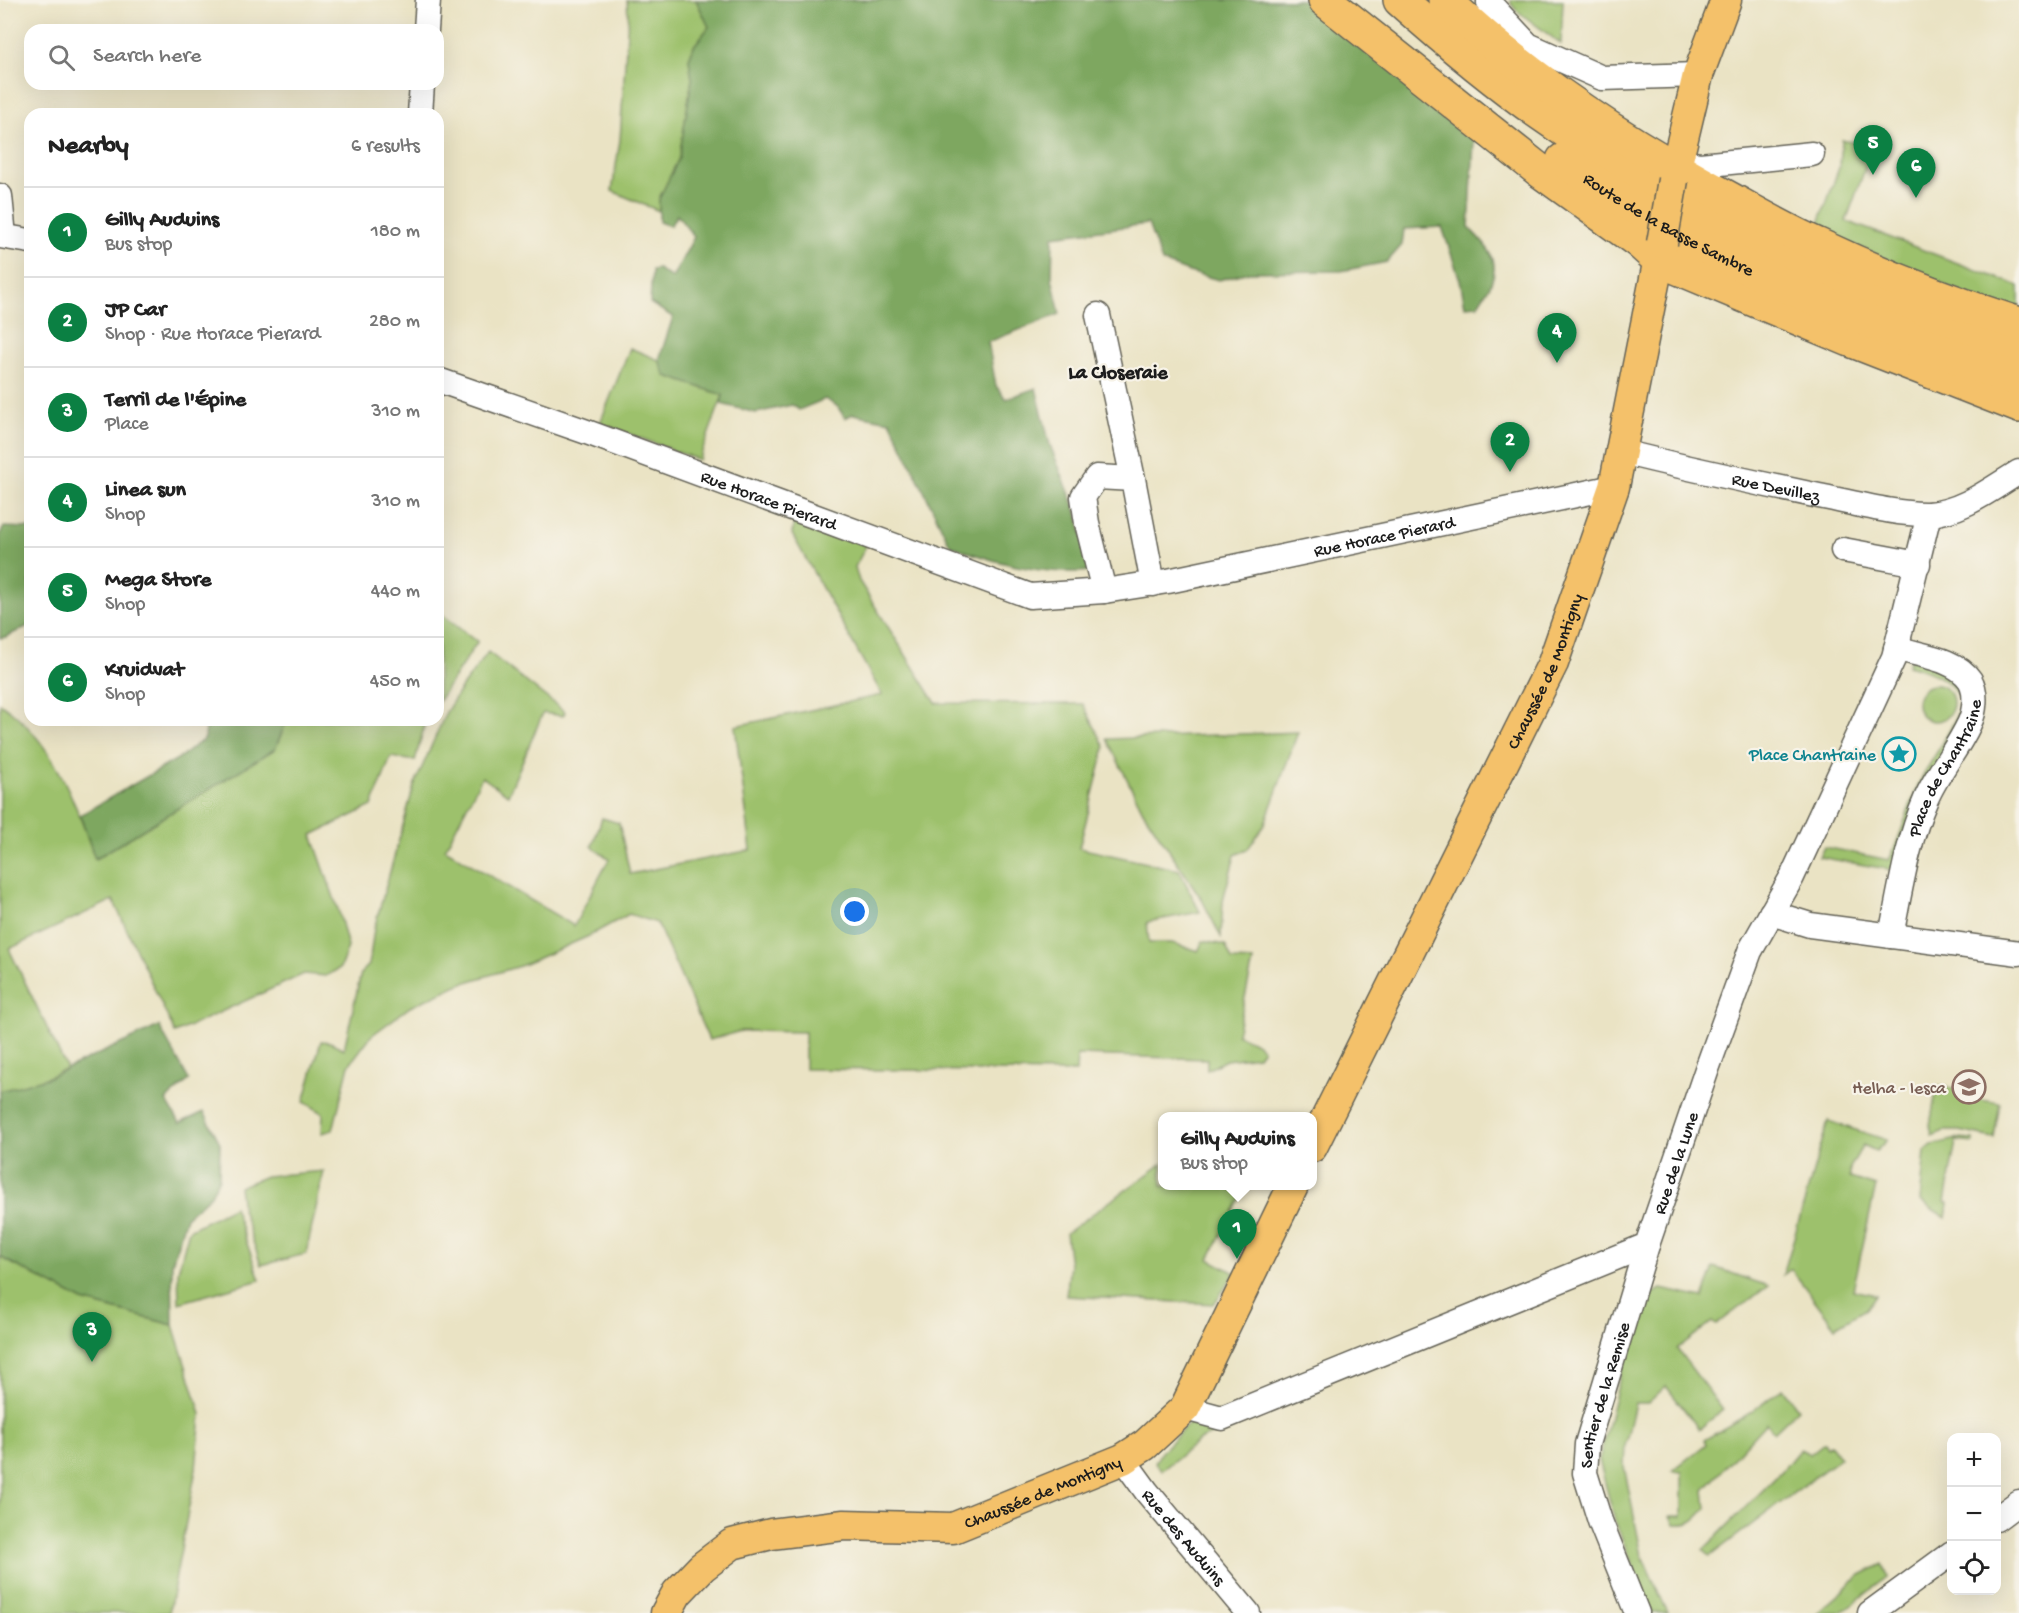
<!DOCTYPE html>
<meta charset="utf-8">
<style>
:root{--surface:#fff;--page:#f6f6f6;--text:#222;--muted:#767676;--line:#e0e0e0;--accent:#0b8043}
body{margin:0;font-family:"Gochi Hand",sans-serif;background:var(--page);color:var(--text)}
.controls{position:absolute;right:18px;bottom:18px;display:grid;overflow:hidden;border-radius:12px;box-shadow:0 6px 24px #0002}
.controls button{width:54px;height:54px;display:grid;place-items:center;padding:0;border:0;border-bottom:2px solid var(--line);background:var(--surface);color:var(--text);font:30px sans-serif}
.you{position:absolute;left:855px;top:912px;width:21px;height:21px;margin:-15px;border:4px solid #fff;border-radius:50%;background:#1a73e8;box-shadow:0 0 0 9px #1a73e833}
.badge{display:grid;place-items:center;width:39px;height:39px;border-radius:50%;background:var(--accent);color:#fff;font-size:20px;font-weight:700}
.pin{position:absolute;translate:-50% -50px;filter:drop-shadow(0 2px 3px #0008)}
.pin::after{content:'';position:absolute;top:32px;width:21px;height:18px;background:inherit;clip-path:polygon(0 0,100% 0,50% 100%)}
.popup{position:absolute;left:1158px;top:1112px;width:159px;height:78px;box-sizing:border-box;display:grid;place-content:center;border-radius:12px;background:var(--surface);filter:drop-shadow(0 2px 4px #0005);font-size:20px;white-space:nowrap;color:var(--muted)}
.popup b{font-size:22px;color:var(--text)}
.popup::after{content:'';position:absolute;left:50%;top:100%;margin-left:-12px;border:12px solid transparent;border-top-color:var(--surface)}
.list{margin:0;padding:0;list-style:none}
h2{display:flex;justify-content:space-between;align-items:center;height:78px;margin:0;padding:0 24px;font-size:26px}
h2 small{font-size:20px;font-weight:400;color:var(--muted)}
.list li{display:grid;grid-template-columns:39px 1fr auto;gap:18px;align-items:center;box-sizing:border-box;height:90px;padding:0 24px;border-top:2px solid var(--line)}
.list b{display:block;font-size:22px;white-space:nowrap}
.list p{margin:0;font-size:20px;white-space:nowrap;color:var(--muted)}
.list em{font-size:20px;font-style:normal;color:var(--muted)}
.icon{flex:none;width:33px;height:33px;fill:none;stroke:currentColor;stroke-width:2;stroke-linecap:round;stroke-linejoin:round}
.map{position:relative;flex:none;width:2019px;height:1613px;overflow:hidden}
.search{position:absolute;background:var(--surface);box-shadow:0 6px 24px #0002;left:24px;top:24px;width:420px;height:66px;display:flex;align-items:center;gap:15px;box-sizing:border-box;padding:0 21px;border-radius:18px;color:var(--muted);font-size:22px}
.panel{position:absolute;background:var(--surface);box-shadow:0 6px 24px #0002;left:24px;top:108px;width:420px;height:618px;border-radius:18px}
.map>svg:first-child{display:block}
.green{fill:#9dc16c;stroke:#5c6e44;stroke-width:1.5}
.forest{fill:#7ea760;stroke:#4d623e;stroke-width:1.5}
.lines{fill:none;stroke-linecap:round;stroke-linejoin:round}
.minor-casing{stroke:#646257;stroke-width:27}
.major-casing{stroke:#646257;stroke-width:33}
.highway-casing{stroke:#646257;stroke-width:36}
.minor{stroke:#fff;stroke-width:24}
.major{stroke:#f4c16a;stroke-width:30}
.highway{stroke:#f4c16a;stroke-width:33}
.major-bridge-casing{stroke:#646257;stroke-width:33;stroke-linecap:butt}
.major-bridge{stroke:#f4c16a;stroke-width:30}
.labels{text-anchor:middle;stroke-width:4.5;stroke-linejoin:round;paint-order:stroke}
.street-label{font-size:18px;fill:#1c1c1c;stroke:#f7f3e8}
.culture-label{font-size:18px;fill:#0d838f;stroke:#f7f3e8;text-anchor:end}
.education-label{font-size:18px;fill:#785e54;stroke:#f7f3e8;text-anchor:end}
.neighbourhood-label{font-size:20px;font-weight:bold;fill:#1c1c1c;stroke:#f7f3e8}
</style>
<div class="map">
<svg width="2019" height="1613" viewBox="0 0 2019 1613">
<rect width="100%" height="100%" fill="#f7f3e8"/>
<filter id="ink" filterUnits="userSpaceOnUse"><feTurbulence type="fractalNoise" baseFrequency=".0167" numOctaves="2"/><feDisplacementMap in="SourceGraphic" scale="12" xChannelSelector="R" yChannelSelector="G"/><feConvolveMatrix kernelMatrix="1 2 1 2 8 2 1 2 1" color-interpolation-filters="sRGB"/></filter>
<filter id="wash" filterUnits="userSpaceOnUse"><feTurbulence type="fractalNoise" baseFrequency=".008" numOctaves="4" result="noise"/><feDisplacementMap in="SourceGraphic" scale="24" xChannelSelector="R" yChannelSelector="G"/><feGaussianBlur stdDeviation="1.35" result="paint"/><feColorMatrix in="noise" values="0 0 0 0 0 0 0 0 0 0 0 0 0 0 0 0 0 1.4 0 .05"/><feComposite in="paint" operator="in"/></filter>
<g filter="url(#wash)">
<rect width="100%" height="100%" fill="#eae3c4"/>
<path class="green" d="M627,0H696L709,27L694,46L689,59L692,79L679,158L659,199V211L612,191L620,140L628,16Z
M1511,0H1563L1561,44L1516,10L1511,4Z
M1842,140L1873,147L1846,221L2019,286V318L1817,229L1840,165Z
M630,348L659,360L666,376L723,395L699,460L600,423Z
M794,522L867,544L855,567L859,581L936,703L1083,704L1105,747L1079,848L1179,870L1200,912L1147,922L1149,943H1172L1198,951L1203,941L1225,945L1232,960L1253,961L1237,1034L1258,1044L1263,1049L1258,1056L1226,1060L1207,1070V1059L1077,1055L1076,1072L805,1069V1032L741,1031L709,1040L657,923L629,914L589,936L523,965L457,985L410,1007L371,1036L349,1065L333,1130L322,1133L323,1113L304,1102L321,1041L330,1042L344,1049L361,973L369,965L374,929L414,786L446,712L461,688L488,652L565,712L563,716L543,713L508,795L482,777L445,849L574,926L609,859L592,846L602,818L619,823L630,874L751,850L735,726L882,695L792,534Z
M438,612L472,638L478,641L438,702Z
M1911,658L1952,675L1970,697L1892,870L1819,857L1824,847L1889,860C1901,836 1907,811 1918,786C1931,757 1955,731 1961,699C1950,679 1930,671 1908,665Z
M1917 703a18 18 0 1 1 36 0a18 18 0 1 1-36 0Z
M0,703C52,738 76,802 95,859L275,749L287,720H426L415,761L391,757L372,806L312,835L339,912L348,947L340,968L326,976L304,974L175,1033L113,900L9,949L67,1069L36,1082L0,1091Z
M1298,732L1264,826L1247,850L1235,855L1223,900L1221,937L1201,898L1143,811L1107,739Z
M1937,1086L1976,1092L1975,1099L2000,1103L1994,1138L1959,1131H1944L1932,1136L1930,1125Z
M1828,1121L1887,1140L1876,1151L1863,1145L1850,1168V1178L1876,1186L1853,1290L1876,1295L1866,1309L1835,1327L1791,1269L1783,1275Z
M1957,1139L1973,1140V1143L1956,1141L1945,1202L1948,1203L1946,1218L1920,1201L1925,1151L1932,1145Z
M1162,1164V1186H1234L1243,1192L1209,1259L1235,1273L1214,1304L1066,1296L1070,1265L1066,1233Z
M324,1171L306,1254L261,1265L242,1209L239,1187L266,1176Z
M234,1207L260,1280L179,1303L178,1271L189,1230Z
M0,1257L83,1301L173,1325L201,1414L196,1469L169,1613H0Z
M1714,1267L1768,1286L1716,1325L1712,1322L1677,1349L1723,1410L1699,1429L1666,1386L1648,1403H1635L1625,1446L1624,1466L1642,1556L1668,1613H1652L1615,1521L1599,1460L1620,1377L1646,1297L1661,1289L1703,1298Z
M1783,1388L1798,1409L1774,1432L1766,1423L1704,1490L1706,1508C1696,1520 1690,1526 1674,1524L1670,1516H1682V1472L1672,1471L1706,1444L1704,1440L1750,1413Z
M1194,1418L1218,1432L1201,1439L1162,1470L1155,1463L1161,1452Z
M1824,1443L1827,1448L1831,1445L1840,1458L1710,1556L1703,1550L1781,1472L1800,1449L1810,1454Z
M1883,1564L1888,1577L1840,1613H1817L1861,1575Z"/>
<path class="forest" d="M696,0H1322L1484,133L1474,142L1469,228C1486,245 1501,258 1491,283C1488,291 1481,298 1478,305L1465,306L1460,280L1442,227L1404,229L1402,245L1387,262L1341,271L1249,272L1219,280L1189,272L1162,262L1148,224L1053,236L1052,278L1060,314L988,342L996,386L1006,399L1036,388L1050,445L1077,512L1091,571C1043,576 994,563 950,545L890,421L853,414L845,418L837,406L825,399L799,410L792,405L756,413L721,404L723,395L666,376L659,360L673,317L650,303L652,270L658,269L672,278L694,237L677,215L670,226L659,222V199L679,158L692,79L689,59L694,46L709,27Z
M4,527L30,528V625L6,637L0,638V534Z
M201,720H287L275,749L95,859L80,815L179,758L205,738L206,725Z
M159,1026L189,1080L166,1100L180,1123L204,1112L220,1143L219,1178L211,1195L186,1217L172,1263L173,1325L83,1301L0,1257V1091L47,1078Z"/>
</g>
<g filter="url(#ink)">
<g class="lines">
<defs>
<g id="minor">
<path d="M1489,0V3L1528,45L1602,78L1698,75"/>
<path d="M426,30L428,0"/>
<path d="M420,114L422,84"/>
<path d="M1677,161L1700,165L1812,154"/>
<path d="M0,196L4,236"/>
<path d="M0,236L30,241"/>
<path d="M1098,315L1133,479L1097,477L1083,497L1087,523L1104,591"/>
<path id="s1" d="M438,380L584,431L1030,596L1104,591L1168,581L1614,487"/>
<path id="s2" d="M1622,452C1689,469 1757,483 1824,497C1854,503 1898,515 1928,514C1962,512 1991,489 2019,472"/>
<path d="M1133,479L1153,584"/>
<path d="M1843,550L1918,564"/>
<path d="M1771,913L1810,925L2019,953"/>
<path id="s3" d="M1891,936C1900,891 1907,842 1926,799C1937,773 1957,750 1969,724C1975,712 1977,692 1970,680C1955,658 1920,656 1896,648"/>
<path id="s4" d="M1185,1408L1222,1418L1647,1245L1707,1069L1750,951L1792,877L1894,657L1929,514"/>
<path id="s5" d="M1123,1459L1147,1492L1248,1613"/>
<path d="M1996,1519L2019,1502"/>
<path id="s6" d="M1637,1613L1600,1521L1585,1473L1587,1444L1647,1245"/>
<path d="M1870,1613L1952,1553"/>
</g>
<g id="major">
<path d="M1673,180L1698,75L1726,0"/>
<path id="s7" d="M1312,1147L1553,663L1614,487L1662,243"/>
<path id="s8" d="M666,1613L677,1593L702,1567L732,1544L771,1534L844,1525L953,1528L1123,1459L1145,1445L1185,1408L1293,1186"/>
</g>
<g id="highway">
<path d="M1325,0L1539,170L1638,241L1659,260L1850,340L2019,406"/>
<path d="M1400,0C1445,40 1491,79 1541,114C1633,179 1734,233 1837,279C1896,305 1957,331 2019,349"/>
<path d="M1445,0C1529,81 1629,145 1732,200C1759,215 1787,231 1816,244C1881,275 1951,302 2019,324"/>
<path id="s9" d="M1563,160C1665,234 1780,286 1896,332C1937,349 1977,367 2019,380"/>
</g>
</defs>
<use href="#minor" class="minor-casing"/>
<use href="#major" class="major-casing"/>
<use href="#highway" class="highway-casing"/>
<use href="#minor" class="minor"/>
<use href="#major" class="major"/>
<use href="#highway" class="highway"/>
<defs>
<path id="major-bridge" d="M1662,243L1673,180"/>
</defs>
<use href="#major-bridge" class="major-bridge-casing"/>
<use href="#major-bridge" class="major-bridge"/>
</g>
</g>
<defs>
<symbol id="sight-ring" viewBox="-11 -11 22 22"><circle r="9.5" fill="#f7f3e8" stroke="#0f9aa8" stroke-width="1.5"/><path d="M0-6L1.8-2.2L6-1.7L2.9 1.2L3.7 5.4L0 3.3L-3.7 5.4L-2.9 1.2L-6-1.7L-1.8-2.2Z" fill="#0f9aa8"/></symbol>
<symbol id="university-ring" viewBox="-11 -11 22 22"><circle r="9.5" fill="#f7f3e8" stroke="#8d6e63" stroke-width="1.5"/><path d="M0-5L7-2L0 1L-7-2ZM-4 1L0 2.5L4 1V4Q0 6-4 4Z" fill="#8d6e63"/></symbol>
</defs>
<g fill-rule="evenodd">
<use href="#sight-ring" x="1880" y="735" width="38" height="38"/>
<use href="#university-ring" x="1950" y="1068" width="38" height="38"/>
</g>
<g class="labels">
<g class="street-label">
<text dy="6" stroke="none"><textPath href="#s9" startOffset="124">Route de la Basse Sambre</textPath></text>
<text dy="6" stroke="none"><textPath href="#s2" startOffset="158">Rue Devillez</textPath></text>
<text dy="6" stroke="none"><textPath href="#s1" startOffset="352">Rue Horace Pierard</textPath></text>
<text dy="6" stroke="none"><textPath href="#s1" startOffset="990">Rue Horace Pierard</textPath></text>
<text dy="6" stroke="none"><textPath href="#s7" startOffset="530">Chaussée de Montigny</textPath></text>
<text dy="6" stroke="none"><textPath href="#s3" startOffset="178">Place de Chantraine</textPath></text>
<text dy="6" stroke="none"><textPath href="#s4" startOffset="584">Rue de la Lune</textPath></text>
<text dy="6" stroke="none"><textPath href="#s6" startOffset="230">Sentier de la Remise</textPath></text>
<text dy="6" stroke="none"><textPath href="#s8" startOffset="416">Chaussée de Montigny</textPath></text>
<text dy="6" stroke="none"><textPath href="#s5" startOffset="99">Rue des Auduins</textPath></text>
</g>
<g class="culture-label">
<text x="1876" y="760">Place Chantraine</text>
</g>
<g class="education-label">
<text x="1946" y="1093">Helha - Iesca</text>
</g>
<g class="neighbourhood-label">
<text x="1118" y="378">La Closeraie</text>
</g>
</g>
</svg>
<div class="controls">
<button>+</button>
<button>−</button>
<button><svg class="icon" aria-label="locate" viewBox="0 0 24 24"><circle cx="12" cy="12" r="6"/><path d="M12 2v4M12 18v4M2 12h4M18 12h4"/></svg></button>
</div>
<div class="you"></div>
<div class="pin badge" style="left:1237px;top:1259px">1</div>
<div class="popup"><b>Gilly Auduins</b>Bus stop</div>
<div class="pin badge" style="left:1510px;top:472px">2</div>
<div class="pin badge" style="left:92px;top:1362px">3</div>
<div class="pin badge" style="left:1557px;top:363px">4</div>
<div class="pin badge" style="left:1873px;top:175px">5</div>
<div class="pin badge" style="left:1916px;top:198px">6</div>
<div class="search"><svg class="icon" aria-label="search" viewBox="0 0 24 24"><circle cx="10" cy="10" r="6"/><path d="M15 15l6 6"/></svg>Search here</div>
<section class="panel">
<h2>Nearby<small>6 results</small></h2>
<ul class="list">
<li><span class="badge">1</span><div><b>Gilly Auduins</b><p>Bus stop</p></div><em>180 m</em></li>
<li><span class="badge">2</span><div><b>JP Car</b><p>Shop · Rue Horace Pierard</p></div><em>280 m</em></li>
<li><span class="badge">3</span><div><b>Terril de l'Épine</b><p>Place</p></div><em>310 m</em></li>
<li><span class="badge">4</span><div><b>Linea sun</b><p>Shop</p></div><em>310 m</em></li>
<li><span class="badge">5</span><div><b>Mega Store</b><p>Shop</p></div><em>440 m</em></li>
<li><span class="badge">6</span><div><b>Kruidvat</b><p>Shop</p></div><em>450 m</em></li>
</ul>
</section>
</div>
